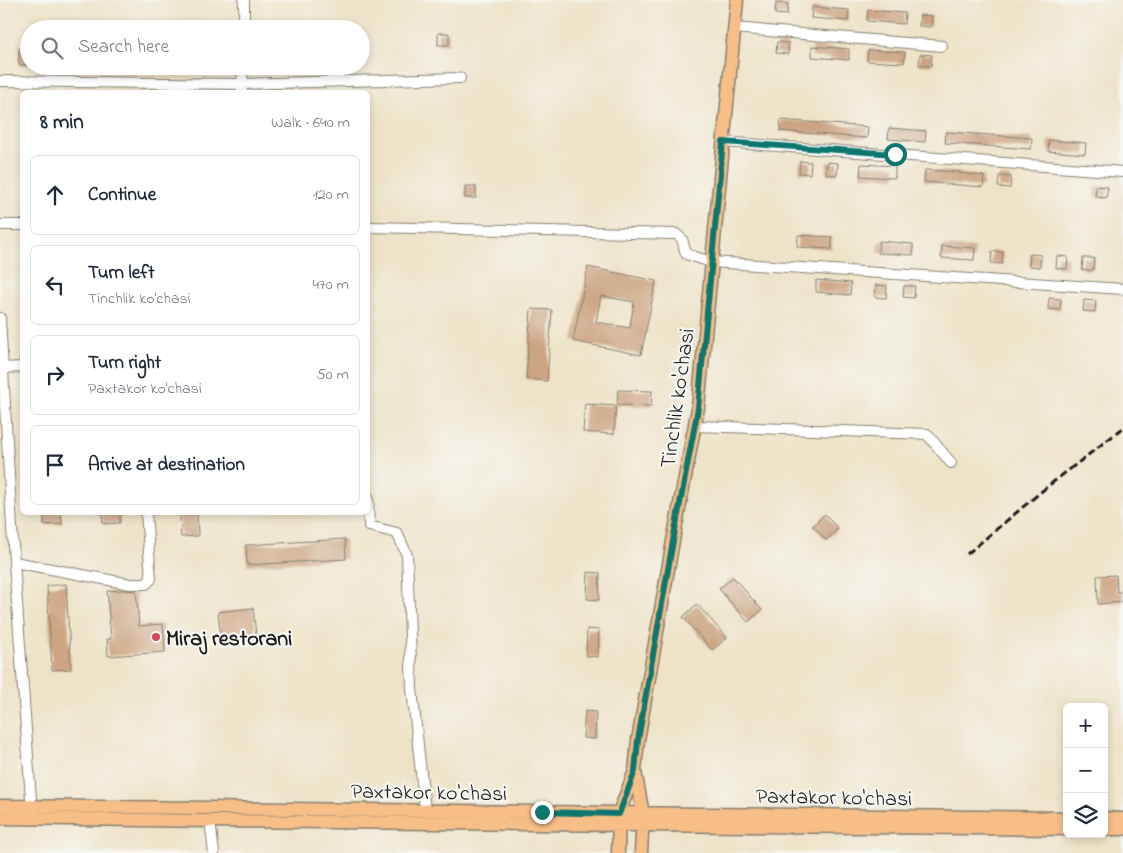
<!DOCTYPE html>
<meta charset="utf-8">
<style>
:root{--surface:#fff;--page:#f2f2f3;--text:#1f2937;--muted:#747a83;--line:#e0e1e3}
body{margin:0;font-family:"Indie Flower",sans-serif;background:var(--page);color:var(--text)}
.controls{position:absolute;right:15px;bottom:15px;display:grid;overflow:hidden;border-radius:8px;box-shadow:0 2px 8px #0003}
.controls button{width:45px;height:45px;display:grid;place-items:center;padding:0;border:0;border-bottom:1px solid var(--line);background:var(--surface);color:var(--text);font:25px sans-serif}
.stop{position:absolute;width:15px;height:15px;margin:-11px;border:4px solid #0f766e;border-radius:50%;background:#fff}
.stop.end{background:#0f766e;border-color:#fff;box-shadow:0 1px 5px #0008}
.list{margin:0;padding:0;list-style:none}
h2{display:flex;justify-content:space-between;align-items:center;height:65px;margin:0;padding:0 20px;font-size:21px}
h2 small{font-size:16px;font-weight:400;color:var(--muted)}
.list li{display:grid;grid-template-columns:32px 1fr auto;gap:15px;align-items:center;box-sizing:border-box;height:80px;margin:0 10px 10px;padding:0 10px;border:1px solid var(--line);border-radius:8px}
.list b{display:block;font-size:19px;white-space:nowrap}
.list p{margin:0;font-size:16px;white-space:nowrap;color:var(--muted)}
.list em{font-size:16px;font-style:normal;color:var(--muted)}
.icon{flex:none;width:28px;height:28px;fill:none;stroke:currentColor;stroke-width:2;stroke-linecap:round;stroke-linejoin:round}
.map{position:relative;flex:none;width:1123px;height:853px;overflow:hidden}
.search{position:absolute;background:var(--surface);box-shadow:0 2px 8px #0003;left:20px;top:20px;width:350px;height:55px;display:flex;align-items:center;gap:12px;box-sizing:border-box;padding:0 18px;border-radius:28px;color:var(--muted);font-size:19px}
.panel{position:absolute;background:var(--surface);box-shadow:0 2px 8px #0003;left:20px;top:90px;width:350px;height:425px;border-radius:8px}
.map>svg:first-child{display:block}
.building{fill:#cca481;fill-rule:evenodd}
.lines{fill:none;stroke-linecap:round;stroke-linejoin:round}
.minor-casing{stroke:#858072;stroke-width:12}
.major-casing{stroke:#858072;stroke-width:15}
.minor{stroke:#fff;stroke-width:10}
.major{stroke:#f7be88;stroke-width:12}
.rail{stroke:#1c1c1c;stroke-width:3;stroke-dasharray:8 4;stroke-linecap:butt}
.route{stroke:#0f766e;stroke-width:6}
.poi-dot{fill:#d1495b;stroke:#f6f6f2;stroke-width:2}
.labels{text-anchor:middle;stroke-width:4.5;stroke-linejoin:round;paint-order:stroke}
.street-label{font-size:22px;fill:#1c1c1c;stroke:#f6f6f2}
.poi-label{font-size:22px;font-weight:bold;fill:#1c1c1c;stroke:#f6f6f2;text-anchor:start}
</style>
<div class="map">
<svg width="1123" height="853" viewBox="0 0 1123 853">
<rect width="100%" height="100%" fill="#f6f6f2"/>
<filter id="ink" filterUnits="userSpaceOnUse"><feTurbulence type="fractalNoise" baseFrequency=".02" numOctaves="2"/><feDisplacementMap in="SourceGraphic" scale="10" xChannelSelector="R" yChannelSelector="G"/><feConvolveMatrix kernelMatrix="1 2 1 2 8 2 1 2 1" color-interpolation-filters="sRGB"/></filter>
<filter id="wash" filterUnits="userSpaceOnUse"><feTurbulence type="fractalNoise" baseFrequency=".0096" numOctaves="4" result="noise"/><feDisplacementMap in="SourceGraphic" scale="20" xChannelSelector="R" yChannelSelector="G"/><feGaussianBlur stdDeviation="1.12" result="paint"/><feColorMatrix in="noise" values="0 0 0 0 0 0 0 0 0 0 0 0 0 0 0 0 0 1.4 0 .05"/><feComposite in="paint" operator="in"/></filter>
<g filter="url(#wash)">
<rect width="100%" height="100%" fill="#eee3c7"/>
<g id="blocks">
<path class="building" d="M776,3L788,4L787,15L775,14Z
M812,7L849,10L848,21L811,18Z
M868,10L905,13L904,24L867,21Z
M920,15L932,16L931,27L919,26Z
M438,33H449V45H438Z
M777,42L788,43V54L776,53Z
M812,46L849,49V60L812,57Z
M19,48H29V65H19Z
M868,50L905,52L904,63L867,61Z
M920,54L932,55L931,66L919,65Z
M781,120L868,127L867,138L780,131Z
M889,128L926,131L925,142L888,139Z
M946,132L1032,138L1031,149L945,143Z
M1049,140L1086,143L1085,154L1048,151Z
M800,161L811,162L810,174L799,173Z
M827,162L838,163L837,175L826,174Z
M861,164L895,166V178L860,176Z
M925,170L960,172L959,173L984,176L983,187L924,182Z
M999,176L1011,177L1010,188L998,187Z
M465,186H476V198H465Z
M1096,186L1108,187L1106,198L1095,197Z
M798,235L832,237V249L797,247Z
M879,241L913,244V255L878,253Z
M942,246L975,248L974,260L941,258Z
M992,251L1003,252L1002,264L991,263Z
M1030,254L1041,255L1040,267L1029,266Z
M1057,256L1068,257L1067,269L1056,268Z
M1083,258H1094L1093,270H1082Z
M588,267L656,281L641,355L573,341ZM601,296L634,302L630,328L596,322Z
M816,280L851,283L850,295L816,292Z
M876,285L887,286L886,298L875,297Z
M904,286H915L914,298L903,297Z
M1049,298L1061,299L1060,310L1048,309Z
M1084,300L1096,301L1095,312L1083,311Z
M531,309L552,310L547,381L526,379Z
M618,390L652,391L651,406L617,405Z
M585,404L616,406L614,434L583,432Z
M44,512H61L62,524L44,525Z
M102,512H120V523L103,524Z
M180,512H197L198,536L181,537Z
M825,514L838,529L826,540L813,526Z
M345,539L346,559L247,565L246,545Z
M588,572L600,573L599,600L587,599Z
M1116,575L1117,592H1123V602L1098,604L1097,576Z
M733,577L762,610L748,622L719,589Z
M66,584L71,669L52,670L47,586Z
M124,590L136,591L139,626L163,624L165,652L108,656L107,639H111L107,591Z
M697,604L727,638L712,650L683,617Z
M253,608L256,635L221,639L218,612Z
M587,629L599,630L598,657L586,656Z
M585,711L596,712L595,739L583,738Z"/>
</g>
</g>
<g filter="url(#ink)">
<use href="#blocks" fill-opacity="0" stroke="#858072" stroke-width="1"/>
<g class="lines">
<defs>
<path id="minor" d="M734,28L942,46
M244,29V0
M0,81L242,84L460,78
M242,92L243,66
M723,142L1123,172
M0,225H22
M368,227L676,234L682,239L686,254L711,262L1123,289
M0,318L14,562L32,813
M3,368L22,367
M695,426L927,434L951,463
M368,497L369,526L397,533L407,555L412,689L425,810
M14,562L130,584H146L151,579L146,512
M210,821L214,853"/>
<path id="major" d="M635,771L643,814L641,853
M0,806L207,808L619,813L1067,818
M0,818L210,821L1067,829
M1104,818L1123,819
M1104,829H1123
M618,853L619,813L635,771L638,740L673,541L698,408L737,0"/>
</defs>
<use href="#minor" class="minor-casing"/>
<use href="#major" class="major-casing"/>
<use href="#minor" class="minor"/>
<use href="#major" class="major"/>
<path class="rail" d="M967,554L1048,486L1123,428"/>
</g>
</g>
<g class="lines" filter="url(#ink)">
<path class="route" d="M542,812L619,814L635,771L638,740L673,541L698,408L723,142L895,154"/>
</g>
<circle class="poi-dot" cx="156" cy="637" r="5"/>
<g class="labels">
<g class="street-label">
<text transform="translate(676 398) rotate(-82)" y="8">Tinchlik ko'chasi</text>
<text transform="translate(429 791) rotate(1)" y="8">Paxtakor ko'chasi</text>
<text transform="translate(834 796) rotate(1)" y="8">Paxtakor ko'chasi</text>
</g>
<g class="poi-label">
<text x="166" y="645">Miraj restorani</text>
</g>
</g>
</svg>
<div class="controls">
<button>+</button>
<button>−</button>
<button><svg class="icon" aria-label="layers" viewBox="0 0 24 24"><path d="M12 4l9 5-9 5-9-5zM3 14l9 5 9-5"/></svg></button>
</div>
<div class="stop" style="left:895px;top:154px"></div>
<div class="stop end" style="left:542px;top:812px"></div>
<div class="search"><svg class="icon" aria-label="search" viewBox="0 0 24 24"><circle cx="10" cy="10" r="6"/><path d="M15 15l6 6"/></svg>Search here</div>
<section class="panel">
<h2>8 min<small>Walk · 640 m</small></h2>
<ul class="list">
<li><svg class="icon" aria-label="ahead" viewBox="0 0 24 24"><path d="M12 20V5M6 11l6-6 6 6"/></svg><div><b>Continue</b></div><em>120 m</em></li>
<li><svg class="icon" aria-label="left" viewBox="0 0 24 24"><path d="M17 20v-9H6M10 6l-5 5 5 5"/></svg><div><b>Turn left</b><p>Tinchlik ko'chasi</p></div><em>470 m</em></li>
<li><svg class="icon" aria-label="right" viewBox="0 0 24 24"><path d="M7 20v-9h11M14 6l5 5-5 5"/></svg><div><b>Turn right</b><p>Paxtakor ko'chasi</p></div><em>50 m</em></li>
<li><svg class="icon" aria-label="arrive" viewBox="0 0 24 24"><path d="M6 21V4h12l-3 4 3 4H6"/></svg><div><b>Arrive at destination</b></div></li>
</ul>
</section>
</div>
